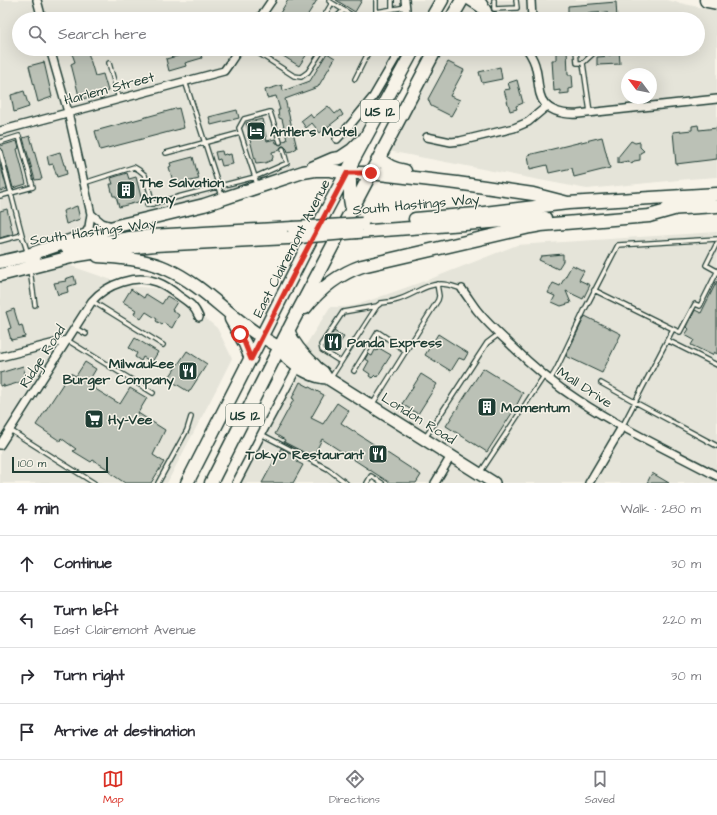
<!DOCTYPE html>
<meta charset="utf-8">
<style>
:root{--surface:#fff;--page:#f7f7f7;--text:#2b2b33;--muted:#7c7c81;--line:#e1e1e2;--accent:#d93025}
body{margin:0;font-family:"Architects Daughter",sans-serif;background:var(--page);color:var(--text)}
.compass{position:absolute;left:621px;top:68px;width:36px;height:36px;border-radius:50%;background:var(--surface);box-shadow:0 4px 16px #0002;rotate:302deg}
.scale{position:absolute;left:12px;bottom:10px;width:96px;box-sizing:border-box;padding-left:4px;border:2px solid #1f3d34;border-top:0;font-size:11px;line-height:14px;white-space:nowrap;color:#1f3d34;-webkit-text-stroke:3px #f7f3e8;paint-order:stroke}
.stop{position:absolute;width:12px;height:12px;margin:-9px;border:3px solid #d93025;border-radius:50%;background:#fff}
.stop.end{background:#d93025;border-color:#fff;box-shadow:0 1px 4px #0008}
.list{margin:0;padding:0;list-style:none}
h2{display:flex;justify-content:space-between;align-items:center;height:52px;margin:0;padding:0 16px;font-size:17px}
h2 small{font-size:13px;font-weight:400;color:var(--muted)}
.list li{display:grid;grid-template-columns:26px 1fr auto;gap:12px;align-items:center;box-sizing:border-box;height:56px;padding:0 16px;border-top:1px solid var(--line)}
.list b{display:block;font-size:15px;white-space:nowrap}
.list p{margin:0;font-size:13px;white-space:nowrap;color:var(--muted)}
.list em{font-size:13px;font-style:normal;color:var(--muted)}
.icon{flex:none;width:22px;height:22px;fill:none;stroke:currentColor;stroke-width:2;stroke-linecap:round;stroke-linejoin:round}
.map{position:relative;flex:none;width:717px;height:483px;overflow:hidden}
.search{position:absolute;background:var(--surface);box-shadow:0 4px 16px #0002;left:12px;right:12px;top:12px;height:44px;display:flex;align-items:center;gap:10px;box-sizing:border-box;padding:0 14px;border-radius:22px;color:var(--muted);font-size:15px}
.sheet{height:276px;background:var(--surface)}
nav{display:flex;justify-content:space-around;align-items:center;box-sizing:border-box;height:56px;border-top:1px solid var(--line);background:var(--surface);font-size:11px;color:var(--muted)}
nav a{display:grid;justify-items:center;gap:2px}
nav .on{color:var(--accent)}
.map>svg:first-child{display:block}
.built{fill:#e5e4d9;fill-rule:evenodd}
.building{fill:#bbc1b6;stroke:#1f3d34}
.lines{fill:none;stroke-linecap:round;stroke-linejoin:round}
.lane-casing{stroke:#1f3d34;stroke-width:6}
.street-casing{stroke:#1f3d34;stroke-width:10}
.secondary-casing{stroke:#1f3d34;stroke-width:14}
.primary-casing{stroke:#1f3d34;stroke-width:15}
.highway-casing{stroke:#1f3d34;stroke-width:17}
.lane{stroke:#f7f3e8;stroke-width:3.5}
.street{stroke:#f7f3e8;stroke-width:7}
.secondary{stroke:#f7f3e8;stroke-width:11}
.primary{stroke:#f7f3e8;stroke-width:12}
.highway{stroke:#f7f3e8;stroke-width:14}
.primary-bridge-casing{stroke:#1f3d34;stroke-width:15;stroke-linecap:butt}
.primary-bridge{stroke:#f7f3e8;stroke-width:12}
.route{stroke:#d93025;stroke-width:5}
.labels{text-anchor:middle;stroke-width:3;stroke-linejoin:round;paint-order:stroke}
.shield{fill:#f7f3e8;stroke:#60746a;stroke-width:1}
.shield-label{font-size:13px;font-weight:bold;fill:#1f3d34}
.street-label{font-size:14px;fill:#1f3d34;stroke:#f7f3e8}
.poi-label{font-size:14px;font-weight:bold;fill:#1f3d34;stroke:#f7f3e8;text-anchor:start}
</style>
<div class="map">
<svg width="717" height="483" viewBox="0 0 717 483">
<rect width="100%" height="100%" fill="#f7f3e8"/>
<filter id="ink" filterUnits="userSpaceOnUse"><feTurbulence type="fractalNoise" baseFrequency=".025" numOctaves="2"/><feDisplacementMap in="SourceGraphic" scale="8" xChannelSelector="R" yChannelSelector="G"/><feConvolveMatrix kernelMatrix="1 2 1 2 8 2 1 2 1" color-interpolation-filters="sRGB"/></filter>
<g filter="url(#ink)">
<path class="built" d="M0,0H442L431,19H19V49H414L360,141L303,172L0,259Z
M462,0H666L717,11V177L689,179L587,189L383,150L436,49H698V19H451ZM627,74H651V98H627Z
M717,232V483H382L371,476L367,483H236L261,434L305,368L312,354L304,348L330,307H345L357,305L433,278L517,245Z
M70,263L71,266L129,286L172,290L217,328L232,358L217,388L167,483H0V280Z"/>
<path class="building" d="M288,0H317L305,19H291L280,13Z
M336,0H362L355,12Z
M616,2L617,19H608L607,12L568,15V6Z
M78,49H87L95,76L103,74L108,91L80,100L71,64L75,62L71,51Z
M187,49H199L202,58L185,63L186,66L169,71L166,59L188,53Z
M283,49H306L309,51L299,66L280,54Z
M556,49H567L568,75H572L573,88L569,89V93L560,94V90L554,91L552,60H556Z
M610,49H619L620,64L597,65V57L610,56Z
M327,53L335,58L318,87L285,99L297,148L292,151L288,152L287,149L284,146H282L280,148V150L272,152L273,157L272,160L265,163L256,164L246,123L262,119L267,141L275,139L276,143H277L280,145L282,144L283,141L287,140L282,119L279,118L278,110H280L276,96L267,98L265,90L282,85L283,91L310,81Z
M44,62L52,97L38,102L29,66Z
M448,62L464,70L450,96L460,100L451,116L431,106L428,99Z
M500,67L502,79L482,83L479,72Z
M517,80L523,103L516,106L517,109L510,111L504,90L510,89L508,83Z
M24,91L29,107L14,112L11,95Z
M328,106L335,114L340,110L343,115L320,133L312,123L306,128L301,121L310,114L313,118Z
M179,108L184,128L100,150L95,131Z
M237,110L239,118L211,125L209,117Z
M698,125L699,130L717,128V159L676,164L673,132L692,130V126Z
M30,136L42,179L35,180L23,138Z
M602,137L610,168L574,177L572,168L549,173L547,165L530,169L528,155Z
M17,141L19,148L17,149L26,184L13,188L3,150L0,148V146Z
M631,141L635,143L640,142V147L644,151L640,153V160L634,161L632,164L628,161L618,163V157Z
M222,151L223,155L226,154L227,155L231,154L233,164L222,166L220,159L217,160L215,152Z
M60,152L64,165H65L67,174L57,177L53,164L49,165L47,156Z
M193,157L199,179L174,185L169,167L171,166L170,163Z
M0,164L7,189L0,191Z
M127,173L129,179L136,177L142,201L119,207L116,196H113L110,184H113L111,178Z
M77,206L80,219L66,224L63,211Z
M7,209L13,234L0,238V211Z
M563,254V261L558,269L539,260L541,256Z
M572,265L584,271L579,280L590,285L583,299L566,291L571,303L561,306L552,302L555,296L548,293L553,283L560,286Z
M74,276L76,284L67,287L68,292L58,295L54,283L66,281L65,279Z
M717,281V354L714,352L712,355L691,345L694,340L685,335L689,329L687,327L695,310L701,313Z
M131,289L144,298L146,294L162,304L167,296L177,302L172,310L179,315L172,328L164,323L162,325L156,321L157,319L146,312L141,319L134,314L136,310L123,302Z
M14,309L19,326L22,325L25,337L11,340L8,329L11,328L6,312Z
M585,316L621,334L602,373L566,356Z
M334,331L344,337L333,353L325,348L324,346Z
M438,334L468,353L464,360L459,358L451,371L425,355Z
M135,338L158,352L152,362L143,357L141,361L135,357L137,353L129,348Z
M379,348L391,355L377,377L375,375L372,378L369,376L370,374L364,370L369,361L365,359L368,354L372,356L375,350L377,351Z
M187,351L207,364L189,392L168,379Z
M85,362L96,369L87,384L120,404L130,388L147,398L138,413L165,430L153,455L164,462L151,483H125L110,473L111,471L93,460L91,462L73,451L76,449L61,438L60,441L36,425L70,373L76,376Z
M23,366L26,378L23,379L24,381L4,387V385L0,386V373Z
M483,368L523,393L514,410L487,452L446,426Z
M421,374L437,384L418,414L402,404Z
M300,382L324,395L311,418L323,424L337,403L349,411L341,423L421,475L416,483H390L322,439L313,457L284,442L285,440L275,434L294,399L292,398Z
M281,448L299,458L297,462L303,465L293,483H262Z
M652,473L669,483H647Z"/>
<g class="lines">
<defs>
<path id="lane" d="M329,0V1L358,19
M494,0V9L517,8L516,0
M392,9V0
M376,12L406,7
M324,19L323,18L332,3
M334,19L344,10
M373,19L376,12V0
M252,49L294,76L301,77L308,72L321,52
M576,49L577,63H583L590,112
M109,63L119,99
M583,63L598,49
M355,79L370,49
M185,81L222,196
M0,142L19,136L33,187L0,196
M280,142L270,112L244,119L239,128L255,177L287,163L283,149
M0,151L22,235L0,241
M166,153L240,133
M84,183L134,167L139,170L145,175L153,204
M147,205L255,177L257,186
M22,235L28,254
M717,243L706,265L717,271
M30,270L35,305
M594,290L673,329
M92,301L163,345
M75,328L86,334
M67,340L153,393
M667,340L717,365
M341,362L322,350L321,345L343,312L377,306
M354,371L378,332L406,351
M330,379L377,306L381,303C386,302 392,302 397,300C412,296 425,284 441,284C448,284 455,287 462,289
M550,380L556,370L586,307L618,245L717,239
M601,383L635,402L717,446
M372,405L438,300L439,296L437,284
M622,427L673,329L680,332L695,304L700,306L717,272
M10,430L94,483
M261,434L328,469L346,483
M425,438L487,343L499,334
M480,473L544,376
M158,483L187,430L191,417
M367,483L371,476L382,483"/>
<path id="street" d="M37,0L42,19
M405,0L407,19
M467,0L497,19
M531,0L532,19
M259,19L272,0
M50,49L68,112L91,214L89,227L85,235
M527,49C531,55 535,62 536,69C538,77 538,86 540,94C544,111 563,115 578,114L717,99
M0,131L224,71L229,64L239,49
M427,137L451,142L460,141L514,128L528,122L547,106
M337,139L350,125L373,97L401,49
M91,214L102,223L112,226
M462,289C467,296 471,302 476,309C486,322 498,333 510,344C531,365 553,384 578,400C622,429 670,451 717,476
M0,357L67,340
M0,445L92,301C107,284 135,274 157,282C165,285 172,290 178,295C188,302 194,305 199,317
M236,483L263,431L298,366
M435,483L451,456
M589,483L622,427"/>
<path id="secondary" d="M262,337L279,347L291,350L319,369L323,372L327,378
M279,347C282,351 284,355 287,358C297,368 314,378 327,378L494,483"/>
<path id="primary" d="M478,0L485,11
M431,19L442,0
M451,19L462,0
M379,158C387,166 394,169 405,171
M312,168L333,159L340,158L352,150L361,141
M347,173L350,181V199L352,210
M667,209L717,206
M415,219L476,214L568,203L717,194
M357,232L545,218
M67,248L130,238L151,236L293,228
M28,255L90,234L121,225L204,205L303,172L315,170H330L347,173H371L457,183L533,194L568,203
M98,256C121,258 146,259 167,269C203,285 229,317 262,337
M0,262L36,254
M0,275L79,255L117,249L155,245L288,238
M305,308C320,289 339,274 362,266L530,227L541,225L649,216L674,209
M231,319L245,344L251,359
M288,330C293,345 304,355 315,366
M187,483C224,410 261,337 298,265C335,192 375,120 414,49
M211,483L293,321L371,173L436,49"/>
<path id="highway" d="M707,0L717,2"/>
</defs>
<use href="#lane" class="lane-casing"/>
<use href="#street" class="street-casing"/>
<use href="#secondary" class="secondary-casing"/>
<use href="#primary" class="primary-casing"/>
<use href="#highway" class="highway-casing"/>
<use href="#lane" class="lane"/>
<use href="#street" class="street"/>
<use href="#secondary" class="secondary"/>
<use href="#primary" class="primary"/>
<use href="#highway" class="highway"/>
<defs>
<path id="primary-bridge" d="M293,228L362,224
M288,238L357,232"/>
</defs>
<use href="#primary-bridge" class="primary-bridge-casing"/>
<use href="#primary-bridge" class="primary-bridge"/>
</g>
</g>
<g class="lines" filter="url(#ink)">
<path class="route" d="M240,334L245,344L251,359L299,264L347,173H371"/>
</g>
<defs>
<symbol id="hotel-square" viewBox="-11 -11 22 22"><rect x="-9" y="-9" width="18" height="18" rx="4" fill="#1f3d34" stroke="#f7f3e8"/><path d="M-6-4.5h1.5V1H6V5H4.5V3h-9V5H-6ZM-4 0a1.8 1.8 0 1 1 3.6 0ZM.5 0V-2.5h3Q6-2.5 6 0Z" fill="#fff"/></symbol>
<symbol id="building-square" viewBox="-11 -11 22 22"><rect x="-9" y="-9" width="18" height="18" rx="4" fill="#1f3d34" stroke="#f7f3e8"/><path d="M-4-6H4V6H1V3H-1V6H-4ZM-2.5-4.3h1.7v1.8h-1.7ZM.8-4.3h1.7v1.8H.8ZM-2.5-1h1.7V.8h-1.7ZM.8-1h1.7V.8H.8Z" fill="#fff"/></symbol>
<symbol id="restaurant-square" viewBox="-11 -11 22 22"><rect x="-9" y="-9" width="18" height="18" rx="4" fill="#1f3d34" stroke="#f7f3e8"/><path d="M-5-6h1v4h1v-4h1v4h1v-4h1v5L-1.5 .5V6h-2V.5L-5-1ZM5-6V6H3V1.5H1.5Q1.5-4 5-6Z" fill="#fff"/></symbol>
<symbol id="supermarket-square" viewBox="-11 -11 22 22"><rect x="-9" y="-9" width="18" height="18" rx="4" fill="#1f3d34" stroke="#f7f3e8"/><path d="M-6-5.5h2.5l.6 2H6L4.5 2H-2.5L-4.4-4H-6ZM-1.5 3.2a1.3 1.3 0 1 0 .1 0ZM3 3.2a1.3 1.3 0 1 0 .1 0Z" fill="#fff"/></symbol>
</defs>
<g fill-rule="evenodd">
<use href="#hotel-square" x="245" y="120" width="22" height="22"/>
<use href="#building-square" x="115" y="179" width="22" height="22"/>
<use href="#restaurant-square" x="322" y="331" width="22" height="22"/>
<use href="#restaurant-square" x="177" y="360" width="22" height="22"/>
<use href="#building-square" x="476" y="396" width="22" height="22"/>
<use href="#supermarket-square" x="83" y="408" width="22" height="22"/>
<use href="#restaurant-square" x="367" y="443" width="22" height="22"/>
</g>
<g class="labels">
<g class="shield">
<rect x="361" y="100" width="38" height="22" rx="3"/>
<rect x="226" y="404" width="38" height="22" rx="3"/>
</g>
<g class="shield-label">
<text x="380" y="116">US 12</text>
<text x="245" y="420">US 12</text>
</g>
<g class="street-label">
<text transform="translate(109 88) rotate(-15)" y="5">Harlem Street</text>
<text transform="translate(416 204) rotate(-5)" y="5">South Hastings Way</text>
<text transform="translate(93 231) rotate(-8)" y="5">South Hastings Way</text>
<text transform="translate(291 248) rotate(-63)" y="5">East Clairemont Avenue</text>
<text transform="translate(42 356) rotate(-57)" y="5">Ridge Road</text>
<text transform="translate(585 387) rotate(33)" y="5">Mall Drive</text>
<text transform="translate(419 418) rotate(32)" y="5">London Road</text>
</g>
<g class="poi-label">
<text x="270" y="136">Antlers Motel</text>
<text x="140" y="187">The Salvation<tspan x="140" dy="16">Army</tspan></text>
<text x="347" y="347">Panda Express</text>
<text x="174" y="368" text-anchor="end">Milwaukee<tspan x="174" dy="16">Burger Company</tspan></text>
<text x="501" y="412">Momentum</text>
<text x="108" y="424">Hy-Vee</text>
<text x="364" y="459" text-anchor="end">Tokyo Restaurant</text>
</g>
</g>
</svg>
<svg class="compass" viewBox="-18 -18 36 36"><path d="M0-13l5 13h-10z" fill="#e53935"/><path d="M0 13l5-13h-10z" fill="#7c7c81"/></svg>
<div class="scale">100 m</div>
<div class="stop" style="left:240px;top:334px"></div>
<div class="stop end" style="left:371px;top:173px"></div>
<div class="search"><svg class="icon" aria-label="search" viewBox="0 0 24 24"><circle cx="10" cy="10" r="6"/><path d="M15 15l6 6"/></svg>Search here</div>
</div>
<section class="sheet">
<h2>4 min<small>Walk · 280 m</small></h2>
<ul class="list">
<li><svg class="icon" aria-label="ahead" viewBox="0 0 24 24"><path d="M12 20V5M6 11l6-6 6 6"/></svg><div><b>Continue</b></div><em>30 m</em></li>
<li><svg class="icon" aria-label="left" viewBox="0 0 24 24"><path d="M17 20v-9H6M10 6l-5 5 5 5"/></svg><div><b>Turn left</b><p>East Clairemont Avenue</p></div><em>220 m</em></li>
<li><svg class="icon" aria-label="right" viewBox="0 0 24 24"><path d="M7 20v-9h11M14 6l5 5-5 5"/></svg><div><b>Turn right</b></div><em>30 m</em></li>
<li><svg class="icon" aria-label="arrive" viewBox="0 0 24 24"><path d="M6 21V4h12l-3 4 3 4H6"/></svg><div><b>Arrive at destination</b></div></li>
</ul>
</section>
<nav>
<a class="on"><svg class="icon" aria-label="map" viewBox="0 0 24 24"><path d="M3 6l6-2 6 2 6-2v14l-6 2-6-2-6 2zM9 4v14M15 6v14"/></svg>Map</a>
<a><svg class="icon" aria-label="directions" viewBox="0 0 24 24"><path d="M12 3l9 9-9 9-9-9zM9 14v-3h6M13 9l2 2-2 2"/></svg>Directions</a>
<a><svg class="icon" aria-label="saved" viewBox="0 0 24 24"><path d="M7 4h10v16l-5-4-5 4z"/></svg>Saved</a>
</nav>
